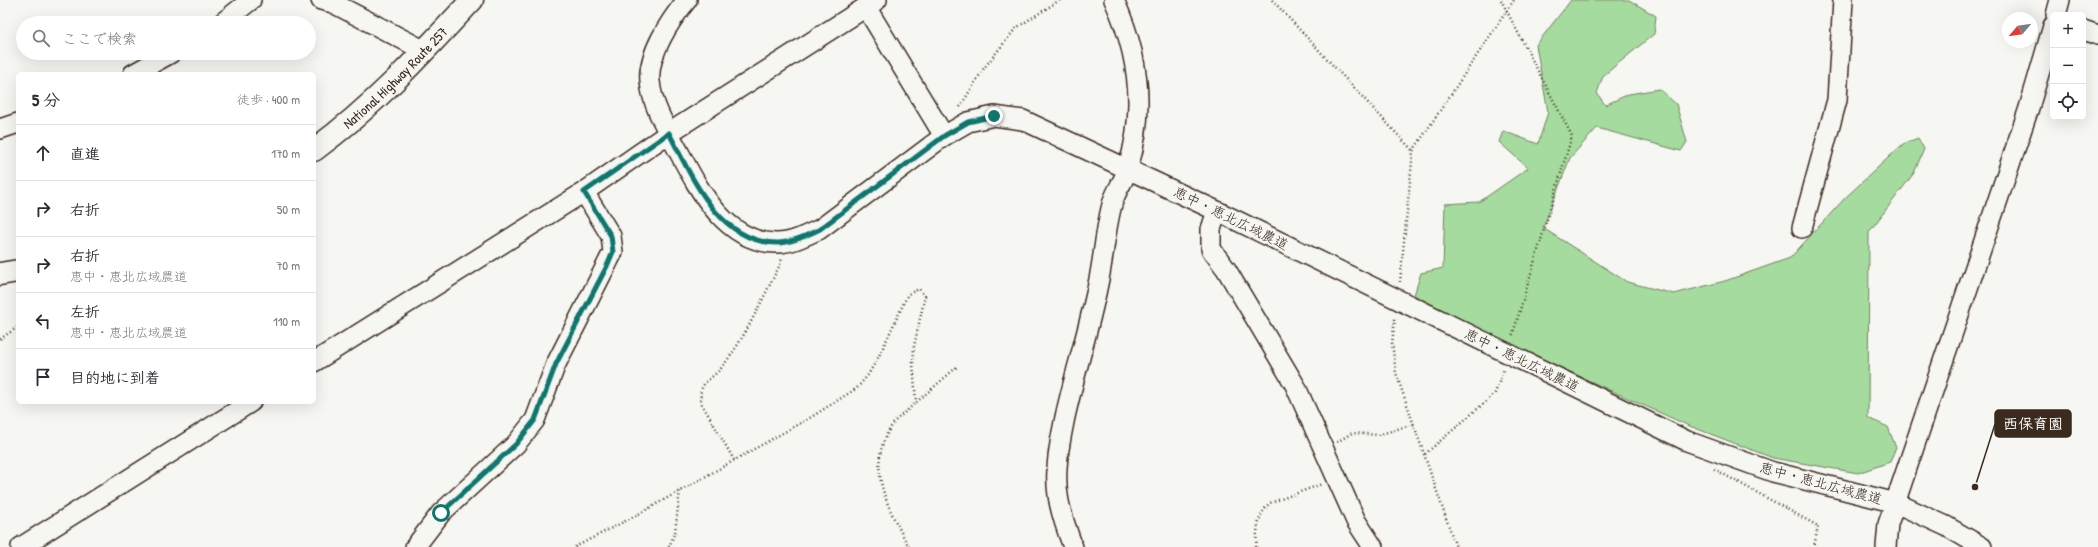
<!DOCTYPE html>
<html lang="ja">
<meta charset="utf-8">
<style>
:root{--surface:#fff;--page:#f7f7f7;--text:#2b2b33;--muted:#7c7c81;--line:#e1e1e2}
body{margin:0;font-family:"Patrick Hand","Klee One",sans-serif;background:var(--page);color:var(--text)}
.controls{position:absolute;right:12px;top:12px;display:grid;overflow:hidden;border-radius:6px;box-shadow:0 4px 16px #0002}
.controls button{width:36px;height:36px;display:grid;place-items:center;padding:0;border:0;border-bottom:1px solid var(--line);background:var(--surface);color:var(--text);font:20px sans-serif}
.compass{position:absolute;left:2002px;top:12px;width:36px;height:36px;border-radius:50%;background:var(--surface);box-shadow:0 4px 16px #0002;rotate:241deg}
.stop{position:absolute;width:12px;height:12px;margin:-9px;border:3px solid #0f766e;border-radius:50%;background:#fff}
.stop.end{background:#0f766e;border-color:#fff;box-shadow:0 1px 4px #0008}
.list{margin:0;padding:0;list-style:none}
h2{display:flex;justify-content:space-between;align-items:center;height:52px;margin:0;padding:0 16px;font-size:17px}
h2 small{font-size:13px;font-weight:400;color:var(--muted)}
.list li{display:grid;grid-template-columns:26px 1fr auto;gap:12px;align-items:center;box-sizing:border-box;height:56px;padding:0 16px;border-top:1px solid var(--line)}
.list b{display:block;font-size:15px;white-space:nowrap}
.list p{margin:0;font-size:13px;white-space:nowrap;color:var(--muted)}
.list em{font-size:13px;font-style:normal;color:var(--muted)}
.icon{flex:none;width:22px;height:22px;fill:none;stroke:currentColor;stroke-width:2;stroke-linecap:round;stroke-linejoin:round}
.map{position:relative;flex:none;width:2098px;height:547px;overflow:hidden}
.search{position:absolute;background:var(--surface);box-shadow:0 4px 16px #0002;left:16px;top:16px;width:300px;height:44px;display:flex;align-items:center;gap:10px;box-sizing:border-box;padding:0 14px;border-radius:22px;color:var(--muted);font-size:15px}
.panel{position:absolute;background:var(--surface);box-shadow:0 4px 16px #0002;left:16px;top:72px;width:300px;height:332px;border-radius:6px}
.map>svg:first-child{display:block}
.green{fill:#a5db9e;stroke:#70825e}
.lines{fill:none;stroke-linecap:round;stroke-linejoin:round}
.minor-casing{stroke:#3b2a1e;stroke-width:22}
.highway-casing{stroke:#3b2a1e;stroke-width:25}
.path{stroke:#3b2a1e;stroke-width:2.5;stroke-dasharray:1 3;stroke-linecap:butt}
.minor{stroke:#f6f6f2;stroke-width:19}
.highway{stroke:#f6f6f2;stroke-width:22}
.route{stroke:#0f766e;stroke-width:5}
.labels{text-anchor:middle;stroke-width:3.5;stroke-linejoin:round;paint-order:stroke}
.street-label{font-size:14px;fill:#3b2a1e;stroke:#f6f6f2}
.leader{fill:none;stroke:#3b2a1e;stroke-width:1.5}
.callout-dot{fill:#3b2a1e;stroke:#f6f6f2;stroke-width:1.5}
.callout{fill:#3b2a1e;stroke:#3b2a1e;stroke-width:1.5}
.callout-label{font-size:15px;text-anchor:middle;font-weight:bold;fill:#fff}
</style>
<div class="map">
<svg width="2098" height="547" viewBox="0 0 2098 547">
<rect width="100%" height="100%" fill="#f6f6f2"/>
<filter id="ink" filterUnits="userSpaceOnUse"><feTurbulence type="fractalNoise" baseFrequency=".025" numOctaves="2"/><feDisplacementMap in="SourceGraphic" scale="8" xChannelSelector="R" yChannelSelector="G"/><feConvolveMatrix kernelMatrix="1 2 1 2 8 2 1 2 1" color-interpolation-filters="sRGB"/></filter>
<g filter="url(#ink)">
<path class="green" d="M1571,0H1629L1656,16L1654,34L1603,76L1597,93L1605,105L1629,94L1659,89L1676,104L1687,142L1681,151L1597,128L1570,158L1543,228L1627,282L1674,294L1725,281L1790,258L1845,198L1903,144L1918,138L1924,149L1914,173L1869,232L1868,418L1888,427L1896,448L1890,462L1858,473L1773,458L1687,425L1526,352L1414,295L1421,273L1443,268L1445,204L1479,202L1528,168L1499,142L1503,131L1538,144L1548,112L1536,45Z"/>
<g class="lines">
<defs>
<path id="minor" d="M321,0L333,3L425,51
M687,0C671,19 647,55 650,81C652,107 668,131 680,154C700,192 727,243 777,243C792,243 807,235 820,229L944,136L968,122L994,116L1023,120L1217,211L1687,441L1773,472L1896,503L1946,526L1982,547
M866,7L944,136
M2056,15L2060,0
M222,23L251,0
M2083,30L2098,35
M133,74L171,53
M0,129L18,123
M1217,211L1211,229V249L1226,269L1295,385L1356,521L1373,547
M1802,228L1837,100L1843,0
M314,362L584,192L669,133L877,0
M21,547L251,402
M415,547L441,513L516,444L535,420L556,364L613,252L611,236L584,192
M1073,547C1067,531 1060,512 1058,495C1054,469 1060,442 1065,417C1075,372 1089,329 1098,284C1104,257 1105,228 1113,201C1117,189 1125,179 1128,168C1146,110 1139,54 1114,0
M1886,547L1888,524L2029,108L2053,26"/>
<g id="highway">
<path id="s1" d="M314,150C373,107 422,54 472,0"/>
<path d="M0,274L18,271"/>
</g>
</defs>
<use href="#minor" class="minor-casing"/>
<use href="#highway" class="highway-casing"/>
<path class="path" d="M1272,0L1413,151
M1501,0L1572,136L1512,337
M960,107L984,68L1016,28L1060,0
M1400,282L1413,151L1514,0
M1395,319L1392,343L1396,373L1456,547
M0,339L18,327
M1337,442L1352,433L1378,435L1414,424
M1425,454L1489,399L1495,393L1504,369
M734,460L702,404C696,382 711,381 722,367C746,337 762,299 780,265L782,258
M1714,469L1818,526L1814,547
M575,547L637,515L813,416L857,388L868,375L879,356L908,294L919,289L925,296L914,346L913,363L916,402
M669,547L675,532L680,490
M909,547C887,506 862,463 896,420L958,366
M1256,547C1257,530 1257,515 1270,503L1322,484"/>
<use href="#minor" class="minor"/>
<use href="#highway" class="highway"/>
</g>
</g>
<g class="lines" filter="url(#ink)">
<path class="route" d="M441,513L516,444L535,420L556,364L607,266L613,252L611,236L584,192L669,133C692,177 718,242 777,243C792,243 807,235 820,229L944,136L968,122L994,116"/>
</g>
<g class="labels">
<g class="street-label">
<text dy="5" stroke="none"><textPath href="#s1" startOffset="109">National Highway Route 257</textPath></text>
<text transform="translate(1231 218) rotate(26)" y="5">恵中・恵北広域農道</text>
<text transform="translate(1522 360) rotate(26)" y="5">恵中・恵北広域農道</text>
<text transform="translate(1821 483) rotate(15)" y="5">恵中・恵北広域農道</text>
</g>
</g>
<path class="leader" d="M1975 487L1995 424"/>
<circle class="callout-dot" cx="1975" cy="487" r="4"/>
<rect class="callout" x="1995" y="410" width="76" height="27" rx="4"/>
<g class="callout-label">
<text x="2033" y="429">西保育園</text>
</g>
</svg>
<div class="controls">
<button>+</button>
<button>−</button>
<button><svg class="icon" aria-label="locate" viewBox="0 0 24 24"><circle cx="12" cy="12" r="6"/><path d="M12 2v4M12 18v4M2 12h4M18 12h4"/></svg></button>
</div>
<svg class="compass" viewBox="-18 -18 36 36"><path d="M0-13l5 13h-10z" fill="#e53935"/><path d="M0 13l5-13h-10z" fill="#7c7c81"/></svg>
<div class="stop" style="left:441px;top:513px"></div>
<div class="stop end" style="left:994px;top:116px"></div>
<div class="search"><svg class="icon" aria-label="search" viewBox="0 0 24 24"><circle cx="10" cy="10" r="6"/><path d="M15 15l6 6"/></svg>ここで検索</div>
<section class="panel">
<h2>5 分<small>徒歩 · 400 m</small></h2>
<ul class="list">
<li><svg class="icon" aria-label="ahead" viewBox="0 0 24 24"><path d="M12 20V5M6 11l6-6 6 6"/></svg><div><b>直進</b></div><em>170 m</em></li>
<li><svg class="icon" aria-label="right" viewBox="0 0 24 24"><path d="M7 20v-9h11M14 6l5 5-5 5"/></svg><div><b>右折</b></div><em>50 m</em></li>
<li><svg class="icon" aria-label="right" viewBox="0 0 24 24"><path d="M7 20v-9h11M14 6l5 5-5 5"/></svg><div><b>右折</b><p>恵中・恵北広域農道</p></div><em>70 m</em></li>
<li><svg class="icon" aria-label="left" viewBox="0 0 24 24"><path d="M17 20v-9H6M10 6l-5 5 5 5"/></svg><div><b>左折</b><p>恵中・恵北広域農道</p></div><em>110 m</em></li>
<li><svg class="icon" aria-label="arrive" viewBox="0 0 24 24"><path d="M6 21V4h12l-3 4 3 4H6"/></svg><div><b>目的地に到着</b></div></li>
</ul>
</section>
</div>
